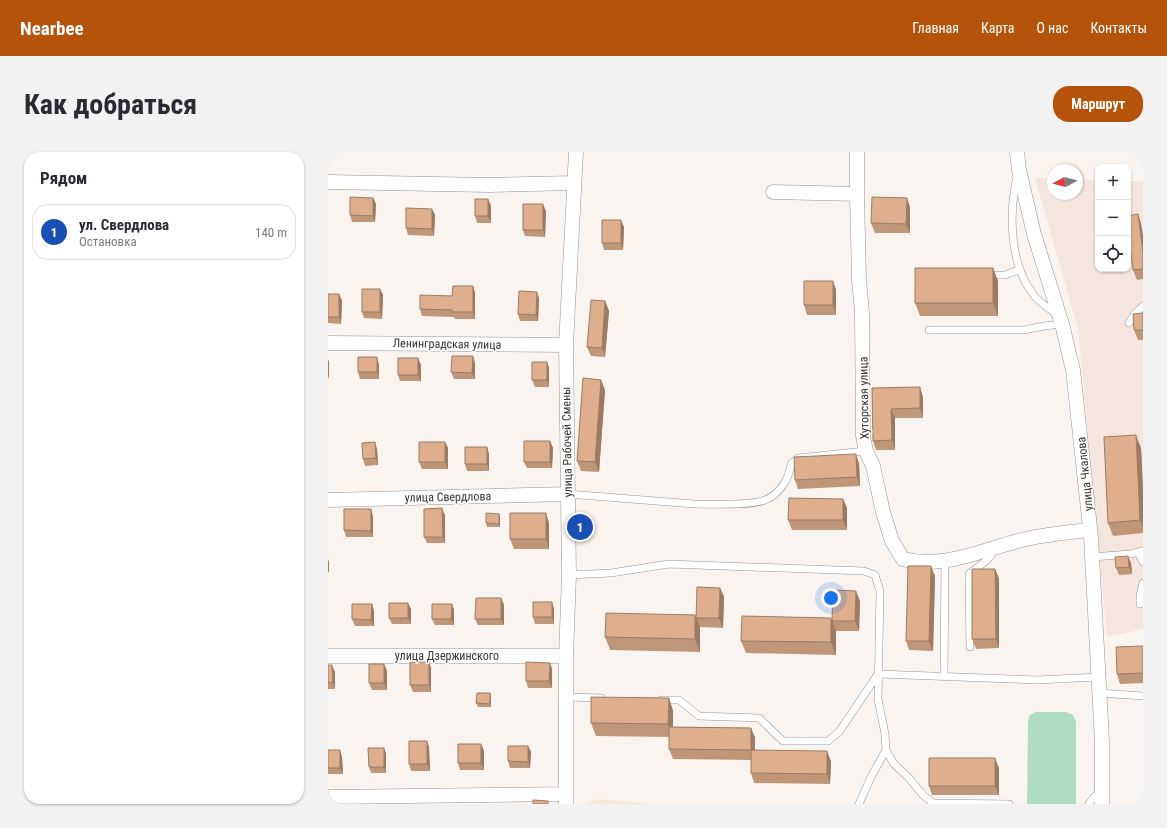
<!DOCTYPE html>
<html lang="ru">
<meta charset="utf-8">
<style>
:root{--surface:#fff;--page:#f2f2f3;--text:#2b2b33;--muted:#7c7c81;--line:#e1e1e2;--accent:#b45309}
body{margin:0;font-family:"Roboto Condensed",sans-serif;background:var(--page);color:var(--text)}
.controls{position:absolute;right:12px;top:12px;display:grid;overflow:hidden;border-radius:8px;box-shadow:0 1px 3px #0004}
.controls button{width:36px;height:36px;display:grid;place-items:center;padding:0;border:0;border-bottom:1px solid var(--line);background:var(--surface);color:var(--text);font:20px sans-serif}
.compass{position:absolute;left:719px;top:12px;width:36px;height:36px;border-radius:50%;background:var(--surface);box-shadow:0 1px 3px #0004;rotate:263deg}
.you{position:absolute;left:503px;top:446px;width:14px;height:14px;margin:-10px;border:3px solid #fff;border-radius:50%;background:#1a73e8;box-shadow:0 0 0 6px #1a73e833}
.badge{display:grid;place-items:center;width:26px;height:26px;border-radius:50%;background:var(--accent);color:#fff;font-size:13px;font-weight:700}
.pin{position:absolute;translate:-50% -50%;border:2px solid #fff;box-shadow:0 1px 4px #0006}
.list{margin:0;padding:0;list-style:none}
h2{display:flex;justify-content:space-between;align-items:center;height:52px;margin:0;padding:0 16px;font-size:17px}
h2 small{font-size:13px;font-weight:400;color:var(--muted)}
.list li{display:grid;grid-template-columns:26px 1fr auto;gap:12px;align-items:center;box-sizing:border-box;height:56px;margin:0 8px 8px;padding:0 8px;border:1px solid var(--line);border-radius:16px}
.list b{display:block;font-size:15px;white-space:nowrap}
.list p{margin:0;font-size:13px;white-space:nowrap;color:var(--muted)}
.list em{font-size:13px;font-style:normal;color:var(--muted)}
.icon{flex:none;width:22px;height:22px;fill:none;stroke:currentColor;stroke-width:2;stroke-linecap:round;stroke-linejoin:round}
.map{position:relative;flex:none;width:815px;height:652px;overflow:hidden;border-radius:16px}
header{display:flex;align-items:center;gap:24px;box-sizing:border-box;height:56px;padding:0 20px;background:var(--accent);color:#fff}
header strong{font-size:19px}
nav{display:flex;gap:22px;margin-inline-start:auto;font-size:14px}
.intro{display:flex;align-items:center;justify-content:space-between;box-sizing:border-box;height:96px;padding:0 24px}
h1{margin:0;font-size:28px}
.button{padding:10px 18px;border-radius:16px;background:var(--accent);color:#fff;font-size:14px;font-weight:700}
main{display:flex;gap:24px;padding:0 24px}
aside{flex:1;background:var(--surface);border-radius:16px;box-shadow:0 1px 3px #0004}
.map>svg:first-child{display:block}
.built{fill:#f4e6de}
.education{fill:#f3ebd5}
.green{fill:#addcc2}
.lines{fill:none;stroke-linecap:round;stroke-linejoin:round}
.lane-casing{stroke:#99928f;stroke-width:8}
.street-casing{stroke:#99928f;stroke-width:15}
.lane{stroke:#fff;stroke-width:7}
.street{stroke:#fff;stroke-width:14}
.wall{fill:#c09679}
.shaded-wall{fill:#9c7a63}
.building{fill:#dfaf8d;stroke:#9c7a63}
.labels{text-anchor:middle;stroke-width:3;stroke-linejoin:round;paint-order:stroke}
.street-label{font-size:12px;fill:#383533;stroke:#fff}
</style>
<header>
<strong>Nearbee</strong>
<nav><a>Главная</a><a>Карта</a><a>О нас</a><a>Контакты</a></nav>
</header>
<div class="intro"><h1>Как добраться</h1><a class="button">Маршрут</a></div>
<main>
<aside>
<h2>Рядом<small></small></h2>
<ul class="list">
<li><span class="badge" style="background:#1a4fb4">1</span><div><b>ул. Свердлова</b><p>Остановка</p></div><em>140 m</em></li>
</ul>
</aside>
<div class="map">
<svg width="815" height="652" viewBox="0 0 815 652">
<rect width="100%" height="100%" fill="#faf4f0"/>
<path class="built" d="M707,26H725V42H749V27L770,28V117H800V29H815V477L779,485L750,177Z"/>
<path class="education" d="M269,647L324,652H257Z"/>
<path class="green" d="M707,560H738L745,563L748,570V652H699L700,571L701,564Z"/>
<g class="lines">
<defs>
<path id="lane" d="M689,24C681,60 681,111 705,142C710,150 721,156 728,162
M658,123H677L691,118
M801,171L806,163L815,154
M601,178H696L716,174L734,172
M240,342L366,352C382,352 424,354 437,348C452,342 461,327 463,312L470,306L538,299
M810,400L815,410
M764,405L803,402L815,399
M241,423L283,421L341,412L536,419L547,423L552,439L550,547L557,582L558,598L566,612L581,626L595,643L605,651L681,652
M812,452V444L815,431
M642,495L641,422L659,408L668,397
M616,525L617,408
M771,541L815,544
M238,545L273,546
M333,548H351L371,564L431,566L455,589H500L511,580L550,522L709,528L770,525
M531,652L543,625L558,598
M761,652L766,645L774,640"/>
<path id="street" d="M689,0L691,18L706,82L734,172L745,218L763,385L774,590V652
M0,30L161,33L246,31
M445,40L529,42L531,127L534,161L535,284L538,299L545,314L555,360L564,389L575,407C616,418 658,396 698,387C719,382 741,380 762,378
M529,42V0
M0,191L238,193
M0,348L240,342
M0,504H238
M0,645L238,642
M238,652V504L241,423L238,193L248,0"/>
</defs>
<use href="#lane" class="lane-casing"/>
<use href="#street" class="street-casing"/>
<use href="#lane" class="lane"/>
<use href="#street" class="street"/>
</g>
<path class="wall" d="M45,46L48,52L47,70H24L22,63Z
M160,47L163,54V71H149L147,64Z
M582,55V81H547L543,71Z
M104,57L107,63L106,84L80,83L78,76Z
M218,59L217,85L197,84L195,78Z
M810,62L813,72L815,84V127L809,128L805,118Z
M296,75L295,98H276L274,91Z
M665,116L670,129V164H592L587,151Z
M505,129L508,138V163H479L476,153Z
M145,134L147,141V167H127L126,165L94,164L92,157L124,144Z
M52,137L55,143L54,167L36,166L34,160Z
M0,142H11L14,149L13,172L0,171Z
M211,146L210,169H192L190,162Z
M277,149L281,159L277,205L263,204L259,195Z
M815,161V188H810L806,178Z
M219,210L221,216V235H207L204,228Z
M147,211V227H126L123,220Z
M51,212V227H32L30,220Z
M93,213V229H72L70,223Z
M273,228L277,238L271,320L253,319L249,309Z
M544,236L595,245V266H567V298H548L545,289Z
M222,289L225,296L224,316H199L196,310Z
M117,290L120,296V317H94L91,310Z
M159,295L161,302V319H139L137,312Z
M813,296L815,339V381L785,384L780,371Z
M49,297L50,313L37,314L35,307Z
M528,302L531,312L532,334L470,337L467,328Z
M515,347L519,356V378H464L460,368Z
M117,363V391H99L96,385Z
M45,364V385H18L16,378Z
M172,365V375H159L158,371Z
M221,371V397H186L182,387Z
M803,411L804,422L791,423L788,416Z
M667,417L671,427V496L648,497L644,487Z
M607,424L605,499L581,498L578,489Z
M392,436L396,445L395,476L372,475V500L282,498L277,485L368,466Z
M173,446L176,453V473H150L147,467Z
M532,449L531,479H508V503L418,501L413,489L504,469Z
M80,451L83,457V472H64L61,466Z
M44,452L46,459V474H27L24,467Z
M124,452L126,458V473H107L104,467Z
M226,457V472H207L205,465Z
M815,494V531L792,532L789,522Z
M101,510L103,516V540H85L82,533Z
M222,511L224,517V536H200L198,529Z
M56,512L59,519V538H44L41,531Z
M0,513L7,520V537H0Z
M163,544V555H150L148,551Z
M341,546L345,559V575L423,576L427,586V598L503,609L502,632L426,631L423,621V608L345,607L341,597V585L268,584L263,571Z
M99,589L101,595L102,619H83L81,612Z
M153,592L156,599V618H132L130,611Z
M200,594L203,600L202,616H182L180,609Z
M56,596L58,602V621H43L41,615Z
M0,598L14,605L15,622H0Z
M671,616V643H604L601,634Z"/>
<path class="shaded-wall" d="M45,46L48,52L47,70L45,64Z
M579,46L582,55V81L578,72Z
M160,47L163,54V71L160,64Z
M215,52L218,59L217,85L215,78Z
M104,57L107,63L106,84L104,77Z
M810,62L813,72L815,84V100Z
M293,68L296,75L295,98L293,91Z
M665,116L670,129V164L665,151Z
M505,129L508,138V163L505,153Z
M145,134L147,141V167L145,160Z
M52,137L55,143L54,167L52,160Z
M209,140L211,146L210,169L208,163Z
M11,142L14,149L13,172L11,165Z
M277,149L281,159L277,205L274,196Z
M145,204L147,211V227L144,221Z
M49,205L51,212V227L49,220Z
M90,206L93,213V229L90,223Z
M0,208L1,209V227L0,224Z
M219,210L221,216V235L219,228Z
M273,228L277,238L271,320L267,310Z
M592,235L595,245V266L592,256Z
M563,257L567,266V298L564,288Z
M808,283L813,296L815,339V376L812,368Z
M222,289L225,296L224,316L222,310Z
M47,290L49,297L50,313L48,306Z
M117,290L120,296V317L117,310Z
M159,295L161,302V319L159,312Z
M528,302L531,312L532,334L529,325Z
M515,347L519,356V378L515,368Z
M114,356L117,363V391L115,385Z
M43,357L45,364V385L43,379Z
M218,361L221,371V397L218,387Z
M171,362L172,365V375L171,372Z
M800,404L803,411L804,422L801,415Z
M0,407L1,410V421L0,419Z
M603,414L607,424L605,499L601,489Z
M667,417L671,427V496L668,487Z
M392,436L396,445L395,476L391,466Z
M528,439L532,449L531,479L527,469Z
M173,446L176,453V473L173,467Z
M224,450L226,457V472L224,465Z
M80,451L83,457V472L80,466Z
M44,452L46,459V474L43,468Z
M124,452L126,458V473L123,467Z
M367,463L372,475V500L367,487Z
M503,466L508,479V503L503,490Z
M101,510L103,516V540L101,533Z
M222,511L224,517V536L221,529Z
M56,512L59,519V538L56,531Z
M4,513L7,520V537L5,530Z
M162,541L163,544V555L162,552Z
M341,546L345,559V585L340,572Z
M423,576L427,586L426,608L423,598Z
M99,589L101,595L102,619L99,612Z
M153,592L156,599V618L153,611Z
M200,594L203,600L202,616L200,610Z
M56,596L58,602V621L56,615Z
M12,598L14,605L15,622L12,616Z
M499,599L503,609L502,632L499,622Z
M667,606L671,616V643L667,634Z"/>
<path class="building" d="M22,45L45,46V64L22,63Z
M544,45L579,46L578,72L543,71Z
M147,47H160V64H147Z
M195,52H215V78H195Z
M78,56L104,57V77L78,76Z
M810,62L815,100V117L805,118L800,81V64Z
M274,68H293V91H274Z
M587,116H665V151H587Z
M476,129H505V153H476Z
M125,134H145V160H124V158L92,157V143L124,144Z
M34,137H52V160H34Z
M191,139L209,140L208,163L190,162Z
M0,142H11V165H0Z
M263,148L277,149L274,196L259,195Z
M815,161V178H806L805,162Z
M124,204H145L144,221L123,220Z
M30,205H49V220H30Z
M70,206H90V223H70Z
M204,210H219V228H204Z
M255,226L273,228L267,310L249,309Z
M592,235V256L563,257L564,288L545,289L544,236Z
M808,283L812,368L780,371L776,285Z
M196,289H222V310H196Z
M47,290L48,306L35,307L34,291Z
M91,290H117V310H91Z
M137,295H159V312H137Z
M528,302L529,325L467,328L466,305Z
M461,346L515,347V368H460Z
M114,356L115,385H96V357Z
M16,357H43V379L16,378Z
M158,361L171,362V372L158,371Z
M182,361H218V387H182Z
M800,404L801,415L788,416L787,405Z
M580,414H603L601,489H578Z
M644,417H667L668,487H644Z
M369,435L392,436L391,466H368Z
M505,438L528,439L527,469H504Z
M148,446H173V467H147Z
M205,450H224V465H205Z
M61,451H80V466H61Z
M24,452H44L43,468L24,467Z
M104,452H124L123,467H104Z
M278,461L367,463V487L277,485Z
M414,464L503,466V490L413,489Z
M815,494V521L789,522L788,495Z
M82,510H101V533H82Z
M198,510L222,511L221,529H198Z
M41,512H56V531H41Z
M0,513H4L5,530L0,531Z
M149,541H162V552L148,551Z
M263,545L341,546L340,572L263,571Z
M341,575L423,576V598L341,597Z
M81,589H99V612H81Z
M130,592H153V611H130Z
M180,594H200V610L180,609Z
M40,596H56V615H41Z
M0,598H12V616H0Z
M423,598L499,599V622L423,621Z
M601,606H667V634H601Z
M205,648L220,649V652H205Z"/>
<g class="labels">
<g class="street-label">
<text transform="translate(119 192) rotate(1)" y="4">Ленинградская улица</text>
<text transform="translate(536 246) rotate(-91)" y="4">Хуторская улица</text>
<text transform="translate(239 290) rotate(-91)" y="4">улица Рабочей Смены</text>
<text transform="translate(757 322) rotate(-96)" y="4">улица Чкалова</text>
<text transform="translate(120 345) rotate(-1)" y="4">улица Свердлова</text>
<text x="119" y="508">улица Дзержинского</text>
</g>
</g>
</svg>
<div class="controls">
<button>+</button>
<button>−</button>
<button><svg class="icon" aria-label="locate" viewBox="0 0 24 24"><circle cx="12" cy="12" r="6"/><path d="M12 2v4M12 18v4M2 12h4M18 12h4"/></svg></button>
</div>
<svg class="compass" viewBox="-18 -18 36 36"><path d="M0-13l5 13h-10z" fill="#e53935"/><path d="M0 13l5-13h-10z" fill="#7c7c81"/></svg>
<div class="you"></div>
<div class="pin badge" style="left:252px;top:375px;background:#1a4fb4">1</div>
</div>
</main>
